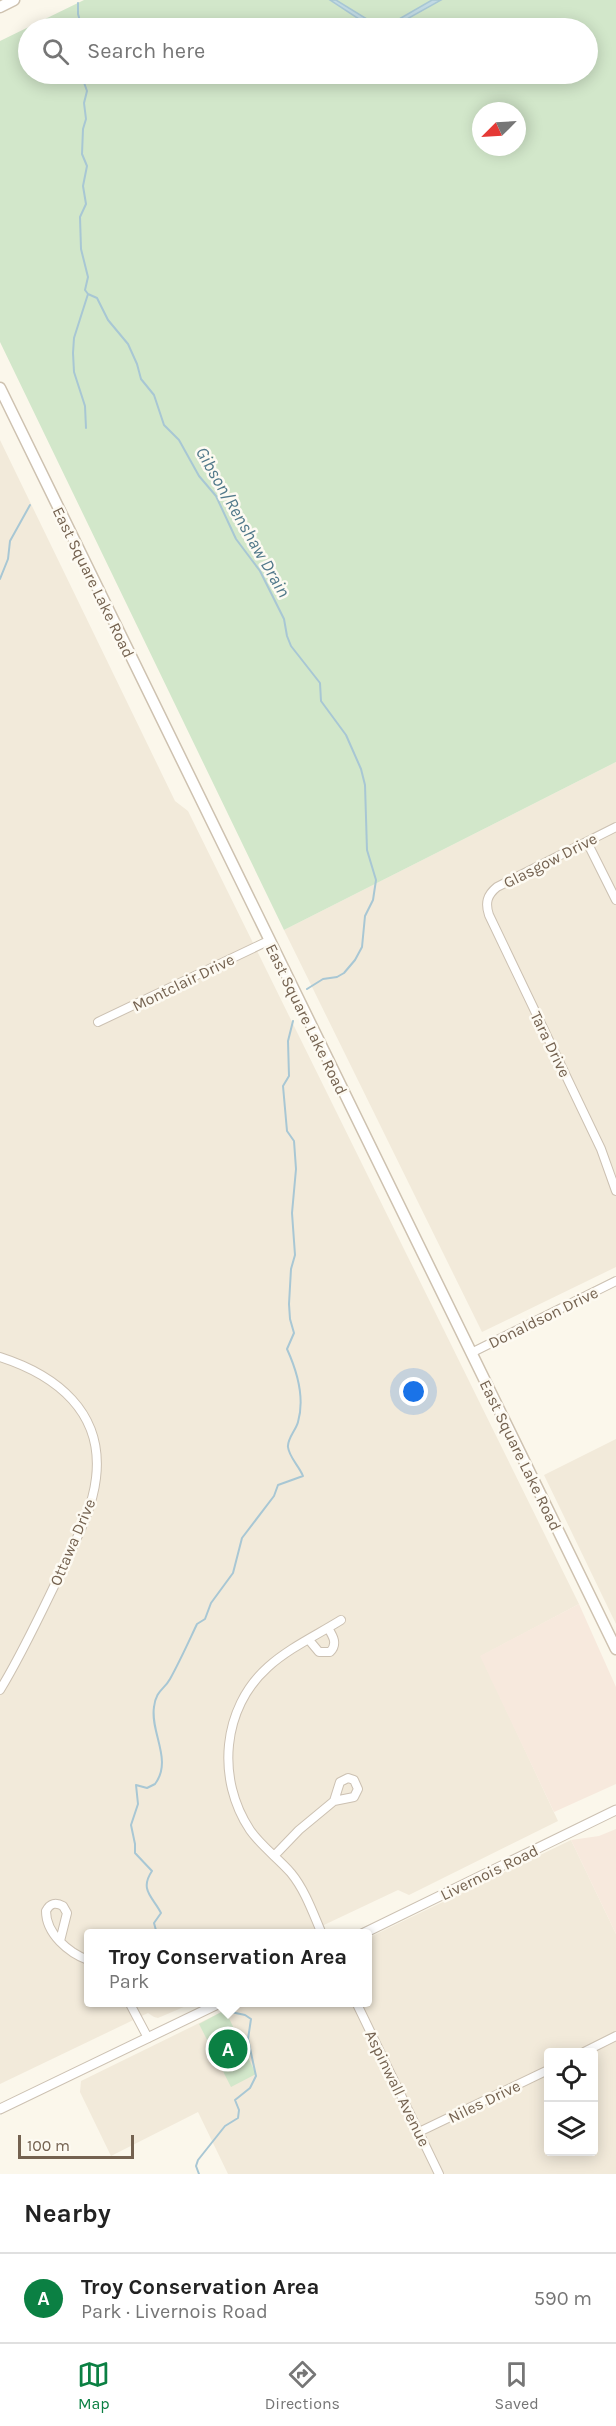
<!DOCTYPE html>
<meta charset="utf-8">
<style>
:root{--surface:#fff;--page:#f6f6f6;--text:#222;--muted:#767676;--line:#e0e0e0;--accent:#0b8043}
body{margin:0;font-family:Karla,sans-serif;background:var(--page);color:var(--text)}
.controls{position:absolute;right:18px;bottom:18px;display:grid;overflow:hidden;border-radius:6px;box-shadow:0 3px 15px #0003}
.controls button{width:54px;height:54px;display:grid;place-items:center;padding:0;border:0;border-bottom:2px solid var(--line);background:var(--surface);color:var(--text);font:30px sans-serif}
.compass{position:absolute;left:472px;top:102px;width:54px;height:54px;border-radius:50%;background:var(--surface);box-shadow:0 3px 15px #0003;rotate:246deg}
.scale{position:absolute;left:18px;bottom:15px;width:116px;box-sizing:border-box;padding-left:6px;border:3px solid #746250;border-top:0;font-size:16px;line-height:21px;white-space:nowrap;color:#746250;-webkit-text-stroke:4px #fdfaf2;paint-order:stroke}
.you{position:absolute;left:414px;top:1392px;width:21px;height:21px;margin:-15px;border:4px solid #fff;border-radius:50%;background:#1a73e8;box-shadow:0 0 0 9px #1a73e833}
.badge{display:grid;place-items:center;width:39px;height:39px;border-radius:50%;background:var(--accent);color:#fff;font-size:20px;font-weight:700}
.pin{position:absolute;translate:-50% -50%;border:3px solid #fff;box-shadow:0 2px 6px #0006}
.popup{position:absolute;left:84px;top:1929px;width:288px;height:78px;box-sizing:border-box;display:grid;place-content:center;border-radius:6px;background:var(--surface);filter:drop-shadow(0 2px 4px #0005);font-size:20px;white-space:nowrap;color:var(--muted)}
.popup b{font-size:22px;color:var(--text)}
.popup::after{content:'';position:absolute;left:50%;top:100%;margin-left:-12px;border:12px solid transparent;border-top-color:var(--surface)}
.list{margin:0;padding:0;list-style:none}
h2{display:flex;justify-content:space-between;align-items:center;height:78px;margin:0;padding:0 24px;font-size:26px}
h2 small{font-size:20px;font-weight:400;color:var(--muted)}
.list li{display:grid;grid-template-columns:39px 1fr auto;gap:18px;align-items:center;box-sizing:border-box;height:90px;padding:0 24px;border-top:2px solid var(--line)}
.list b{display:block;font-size:22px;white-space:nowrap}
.list p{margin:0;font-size:20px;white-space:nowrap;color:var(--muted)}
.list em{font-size:20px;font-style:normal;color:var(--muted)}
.icon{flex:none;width:33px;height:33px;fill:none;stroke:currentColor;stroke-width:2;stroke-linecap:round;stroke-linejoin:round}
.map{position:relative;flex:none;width:616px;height:2174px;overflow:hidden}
.search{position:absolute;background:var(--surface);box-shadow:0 3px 15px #0003;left:18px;right:18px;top:18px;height:66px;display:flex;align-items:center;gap:15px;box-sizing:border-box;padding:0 21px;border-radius:33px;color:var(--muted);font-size:22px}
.sheet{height:168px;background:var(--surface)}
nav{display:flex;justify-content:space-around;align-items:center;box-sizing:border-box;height:84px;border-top:2px solid var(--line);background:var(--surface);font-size:16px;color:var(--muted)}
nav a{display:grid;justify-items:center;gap:3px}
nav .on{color:var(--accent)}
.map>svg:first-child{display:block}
.residential{fill:#f2eada;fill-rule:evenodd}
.commercial{fill:#f7e9dd}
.green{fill:#d2e7ca;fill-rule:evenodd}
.water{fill:#c1d9e3;stroke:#a8c7d4;stroke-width:1.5}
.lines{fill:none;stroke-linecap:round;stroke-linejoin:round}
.stream{stroke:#a8c7d4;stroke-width:2}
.minor-casing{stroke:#ccc1b2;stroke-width:10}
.tertiary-casing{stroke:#ccc1b2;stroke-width:11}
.secondary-casing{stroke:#cec2b0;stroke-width:13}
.minor{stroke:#fff;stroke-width:8}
.tertiary{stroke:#fff;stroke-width:9}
.secondary{stroke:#fff;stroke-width:10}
.labels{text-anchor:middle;stroke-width:5;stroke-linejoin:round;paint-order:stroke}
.street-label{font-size:16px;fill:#746250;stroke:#fdfaf2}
.water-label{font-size:18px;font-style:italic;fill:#50788a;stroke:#fdfaf2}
</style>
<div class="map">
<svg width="616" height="2174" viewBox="0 0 616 2174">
<rect width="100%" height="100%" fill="#fbf7eb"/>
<path class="residential" d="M0,440L175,801L188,811L579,1604L481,1656L558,1821L409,1895L398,1890L307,1933L88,1934V2002L193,2003L158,2018L154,2017L148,2013L0,2084Z
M616,762V1267L482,1332L284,930Z
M616,1439V1624L544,1475Z
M571,1840L616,1934V2174H228L198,2112L111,2156L80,2092L81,2081L240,2003L368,2002V1938ZM548,2052H594V2152H548Z"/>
<path class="commercial" d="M579,1604L616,1687V1784L554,1812L480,1656Z
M616,1829V1934L571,1840L599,1836Z"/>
<path class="green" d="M84,0H616V762L284,930L0,342V41ZM28,28H588V74H28ZM481,111H517V147H481Z
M225,2010L256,2074L231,2087L199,2024Z"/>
<path class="water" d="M330,0H336L370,21L384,25L394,22L432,0H441L391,28H377L365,23Z"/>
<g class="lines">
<path class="stream" d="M78,3V14L82,28
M81,74L87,91L84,103L86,119L83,129L82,154L87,166L83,186L86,204L80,217L81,249L88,277L85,290L88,294L74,338L73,353L74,372L85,406L86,428
M88,294L97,298L108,320L128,344L137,364L141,379L154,395L164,425L179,440L199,476L216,496L236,539L260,571L284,619L287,636L291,646L320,683L321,701L346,735L361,769L365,785L367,850L376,880L373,900L365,916L362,947L355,960L344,973L337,977L323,979L307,989
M0,579L8,559L10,541L30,505
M157,1934L154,1923L161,1913C153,1897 139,1890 152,1871L135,1853V1844L131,1825L138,1804L136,1785L147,1788L155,1784C173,1760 150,1733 154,1707C156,1690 164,1690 170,1679C180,1661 188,1643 197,1624L205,1619L211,1603L233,1573L242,1538L274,1496L278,1485L303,1476C299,1466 289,1457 288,1447C287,1439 296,1430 298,1422C305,1398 297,1371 287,1349L294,1333L290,1319L289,1304L291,1269L295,1255L292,1213L296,1169L294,1141L287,1131L283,1086L289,1076L288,1041L293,1021
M199,2174L196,2166L198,2160L225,2126L238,2118L239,2110L235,2100L250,2088L256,2076L248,2039L251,2019L245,2015L231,2012"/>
<defs>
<path id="minor" d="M616,827L497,887C487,895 485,903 489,915L601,1149L616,1191
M587,842L616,900
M98,1022L268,941
M471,1353L616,1281
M0,1357C56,1375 104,1412 96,1478C92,1513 73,1545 59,1576C40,1615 22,1654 0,1690
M309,1640L319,1652H330C338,1644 333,1636 328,1628
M274,1856L299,1830L334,1801L354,1797L358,1789L354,1780L348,1778L340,1782L334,1801
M322,1934C313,1913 305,1890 291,1873C278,1858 261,1846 250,1830C216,1779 222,1708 268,1667C289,1648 317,1635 341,1620
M60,1941L67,1913L63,1906C56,1902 50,1903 46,1911C46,1934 69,1953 88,1960
M129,2002L148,2038
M356,2002L439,2174
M584,2052L616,2036
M419,2132L548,2070"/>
<path id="tertiary" d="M362,1934L616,1810
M0,2109L222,2002"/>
<path id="secondary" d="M0,7L14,0
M0,388L616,1649"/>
</defs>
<use href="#minor" class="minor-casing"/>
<use href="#tertiary" class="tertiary-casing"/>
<use href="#secondary" class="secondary-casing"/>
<use href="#minor" class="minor"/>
<use href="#tertiary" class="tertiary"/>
<use href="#secondary" class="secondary"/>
</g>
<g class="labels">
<g class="street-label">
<text transform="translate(94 582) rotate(64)" y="6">East Square Lake Road</text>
<text transform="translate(550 860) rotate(-27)" y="6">Glasgow Drive</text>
<text transform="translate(183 982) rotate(-26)" y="6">Montclair Drive</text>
<text transform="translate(307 1019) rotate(64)" y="6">East Square Lake Road</text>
<text transform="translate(551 1044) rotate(64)" y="6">Tara Drive</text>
<text transform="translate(543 1317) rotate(-26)" y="6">Donaldson Drive</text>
<text transform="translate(521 1455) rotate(64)" y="6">East Square Lake Road</text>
<text transform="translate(72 1542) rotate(-67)" y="6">Ottawa Drive</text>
<text transform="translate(489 1872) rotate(-26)" y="6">Livernois Road</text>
<text transform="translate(398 2088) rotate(64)" y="6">Aspinwall Avenue</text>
<text transform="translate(484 2101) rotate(-26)" y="6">Niles Drive</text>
</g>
<g class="water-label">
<text transform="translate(243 522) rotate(60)" y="6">Gibson/Renshaw Drain</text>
</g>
</g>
</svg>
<div class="controls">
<button><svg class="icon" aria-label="locate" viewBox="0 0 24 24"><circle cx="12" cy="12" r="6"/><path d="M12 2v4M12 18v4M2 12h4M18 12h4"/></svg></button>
<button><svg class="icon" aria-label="layers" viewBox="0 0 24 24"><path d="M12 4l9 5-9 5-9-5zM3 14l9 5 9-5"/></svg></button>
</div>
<svg class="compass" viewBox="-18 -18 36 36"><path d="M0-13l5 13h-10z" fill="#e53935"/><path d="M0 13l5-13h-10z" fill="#767676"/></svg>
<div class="scale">100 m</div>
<div class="you"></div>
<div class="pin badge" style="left:228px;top:2049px">A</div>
<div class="popup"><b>Troy Conservation Area</b>Park</div>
<div class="search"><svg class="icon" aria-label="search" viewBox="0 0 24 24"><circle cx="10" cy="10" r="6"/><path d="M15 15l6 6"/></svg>Search here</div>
</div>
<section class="sheet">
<h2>Nearby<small></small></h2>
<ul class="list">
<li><span class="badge">A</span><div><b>Troy Conservation Area</b><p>Park · Livernois Road</p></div><em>590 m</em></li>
</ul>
</section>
<nav>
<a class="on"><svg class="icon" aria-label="map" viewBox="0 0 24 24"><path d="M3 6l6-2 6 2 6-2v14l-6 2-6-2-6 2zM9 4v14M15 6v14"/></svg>Map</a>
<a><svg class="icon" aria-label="directions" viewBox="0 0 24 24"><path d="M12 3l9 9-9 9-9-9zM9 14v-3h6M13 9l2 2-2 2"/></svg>Directions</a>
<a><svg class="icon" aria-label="saved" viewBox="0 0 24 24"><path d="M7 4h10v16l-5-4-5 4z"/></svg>Saved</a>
</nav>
